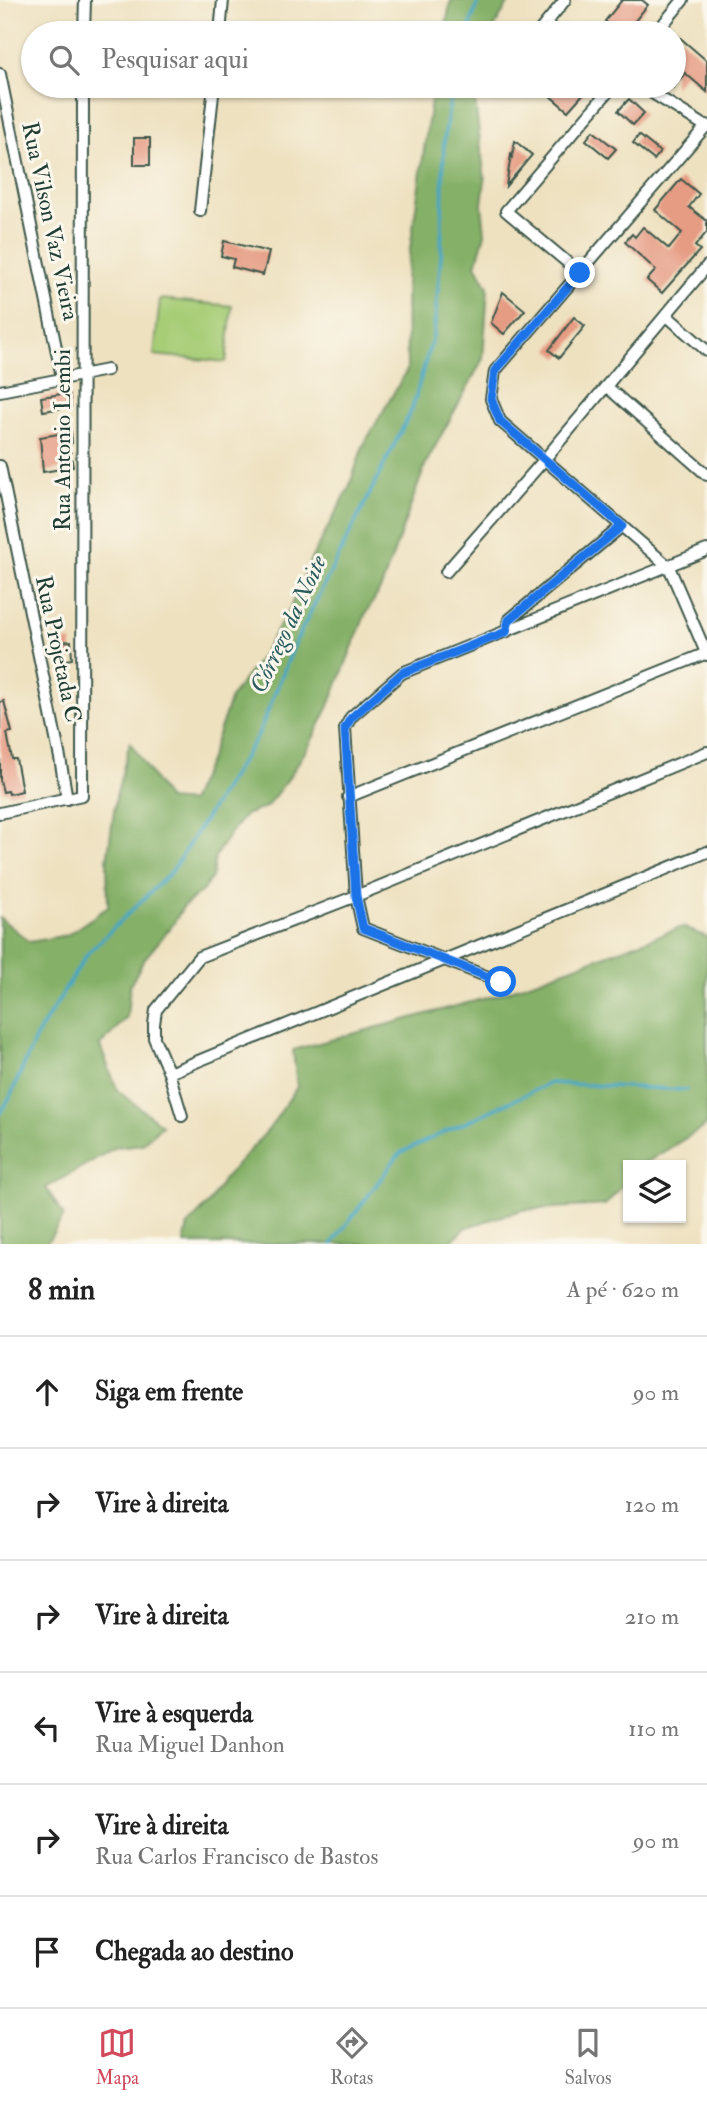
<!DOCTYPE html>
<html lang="pt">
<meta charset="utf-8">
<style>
:root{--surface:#fff;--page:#f2f2f2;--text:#222;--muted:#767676;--line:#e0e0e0;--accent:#d1495b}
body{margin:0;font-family:"IM FELL Double Pica",serif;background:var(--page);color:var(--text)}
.controls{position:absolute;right:21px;bottom:21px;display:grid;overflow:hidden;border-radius:0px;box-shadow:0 2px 5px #0004}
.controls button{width:63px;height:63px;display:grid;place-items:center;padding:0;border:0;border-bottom:2px solid var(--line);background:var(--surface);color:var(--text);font:35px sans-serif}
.stop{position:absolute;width:21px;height:21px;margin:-16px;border:5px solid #1a73e8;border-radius:50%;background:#fff}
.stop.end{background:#1a73e8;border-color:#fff;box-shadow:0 2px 7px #0008}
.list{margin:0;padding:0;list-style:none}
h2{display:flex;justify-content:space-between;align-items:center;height:91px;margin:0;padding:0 28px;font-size:30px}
h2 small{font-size:23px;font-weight:400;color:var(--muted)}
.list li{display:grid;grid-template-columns:46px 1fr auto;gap:21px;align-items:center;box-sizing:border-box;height:112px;padding:0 28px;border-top:2px solid var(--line)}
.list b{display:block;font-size:26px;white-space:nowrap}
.list p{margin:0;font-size:23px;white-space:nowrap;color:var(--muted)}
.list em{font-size:23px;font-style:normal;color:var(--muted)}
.icon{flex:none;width:38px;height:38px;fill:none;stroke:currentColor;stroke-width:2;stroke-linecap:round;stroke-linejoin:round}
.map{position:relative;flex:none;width:707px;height:1244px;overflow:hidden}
.search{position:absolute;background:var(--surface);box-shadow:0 2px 5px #0004;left:21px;right:21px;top:21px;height:77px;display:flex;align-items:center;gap:18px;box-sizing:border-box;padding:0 24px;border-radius:38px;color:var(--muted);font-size:26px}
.sheet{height:763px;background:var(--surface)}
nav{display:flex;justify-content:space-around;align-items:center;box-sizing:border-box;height:98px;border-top:2px solid var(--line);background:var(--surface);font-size:19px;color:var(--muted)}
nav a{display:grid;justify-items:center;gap:4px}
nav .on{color:var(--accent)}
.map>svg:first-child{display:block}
.green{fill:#a7cd77;stroke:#638556;stroke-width:2}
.forest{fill:#85b068;stroke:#52764e;stroke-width:2}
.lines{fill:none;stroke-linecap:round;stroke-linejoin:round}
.stream{stroke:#45a6c4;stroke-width:3.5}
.building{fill:#e69b83}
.street-casing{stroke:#3e5649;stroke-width:14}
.street{stroke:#fff;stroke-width:10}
.route{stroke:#1a73e8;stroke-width:9}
.labels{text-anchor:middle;stroke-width:6;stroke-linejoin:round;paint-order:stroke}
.street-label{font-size:23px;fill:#1f3d34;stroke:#fbf7ec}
.water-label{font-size:24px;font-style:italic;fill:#2a5c5f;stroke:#fbf7ec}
</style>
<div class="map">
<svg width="707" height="1244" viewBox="0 0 707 1244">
<rect width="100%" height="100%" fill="#fbf7ec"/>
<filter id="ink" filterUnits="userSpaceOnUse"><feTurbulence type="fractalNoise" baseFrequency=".0143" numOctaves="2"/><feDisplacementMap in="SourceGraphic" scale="14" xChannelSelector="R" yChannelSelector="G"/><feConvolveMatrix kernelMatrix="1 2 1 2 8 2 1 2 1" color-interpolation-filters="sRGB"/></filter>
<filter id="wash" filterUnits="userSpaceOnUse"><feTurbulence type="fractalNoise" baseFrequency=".00686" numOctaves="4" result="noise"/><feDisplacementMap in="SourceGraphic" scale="28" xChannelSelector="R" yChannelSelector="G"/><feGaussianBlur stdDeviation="1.57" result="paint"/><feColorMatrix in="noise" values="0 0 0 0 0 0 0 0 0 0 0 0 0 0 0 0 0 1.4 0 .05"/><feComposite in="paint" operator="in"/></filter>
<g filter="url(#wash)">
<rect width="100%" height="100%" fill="#eee1c0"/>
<path class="green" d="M160,299L232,306L226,362L154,355Z"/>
<path class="forest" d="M451,0H510L491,33H444Z
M433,86H473L485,180L482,204L485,234L476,265L488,287L483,359L426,463L381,588L366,613L328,708L310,744L288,779L266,807L245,815L232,831L215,856L212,877L203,890L183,907L172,926L145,958L130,985L127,1017L100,1046L118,1091L162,1125L142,1144L116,1147L46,1188L64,1216L46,1244H0V918L30,942L67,935L108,907L107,861L116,797L130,742L168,800L190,802L209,761L231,697L261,657L290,608L310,561L348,490L363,446L407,370L406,278Z
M682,927L707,937V1125L642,1165H628V1180L605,1205L521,1210L464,1228L449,1244H184L188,1225L209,1203L224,1179L269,1129L297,1087L293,1050L497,995Z"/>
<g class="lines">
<path class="stream" d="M467,33L479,0
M0,1114L10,1097L36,1037L87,954L172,871L258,735L296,641L412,409L434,332L441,256L444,141L452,86
M332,1244L400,1153L550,1083L687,1090"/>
</g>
<g id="blocks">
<path class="building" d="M622,0H642L648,5L625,33H619L605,21Z
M678,36L707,61V92L685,73L674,87V41Z
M556,86H578L585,92L568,111L549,95Z
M629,99L644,113L633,125L618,111Z
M593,131L616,149L608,158L586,140Z
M639,135L660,152L654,160L633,143Z
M134,138H150V165H134Z
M515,141L532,155L506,186L511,155L512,157Z
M681,179L699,194L689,207L707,221V232L695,246L700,250L662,293L647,280L656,270L625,242L632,234L635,237L643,227L669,249L682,233L655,210Z
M224,241L269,252L263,275L232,267L234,259L221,256Z
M503,292L525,310L504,334L491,323Z
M574,317L585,326L559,358L549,350Z
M69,393L71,407L43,411L41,397Z
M71,432L72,443L69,444L73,467L43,472L40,437Z
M71,641L72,659L59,661L56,642Z
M4,701L12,732L7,733L12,759H16L22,791L9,794L8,791L3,792L0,780V702Z"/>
</g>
</g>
<g filter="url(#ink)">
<use href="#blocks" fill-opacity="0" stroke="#3e5649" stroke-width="2"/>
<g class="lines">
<defs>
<path id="street" d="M545,24L560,33
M84,33L85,0
M220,33L223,0
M538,33L565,0
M656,33L683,0
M0,74L62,377
M641,86L707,127
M707,125L495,371L491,399L500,421L669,567L707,655
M200,211L214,86
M580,273L506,211L613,86
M666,315L707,351
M606,386L707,475
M0,391L107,370
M0,466L60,758L67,799
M446,572L544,460L707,266
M506,632L509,620L622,526
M348,797L707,653
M0,813L82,795L83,86
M501,982L363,928L356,896L345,728L351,717L402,673L707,550
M169,1073L707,852
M182,1116L169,1073L154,1038V1024L156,1010L199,957L356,896L707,752"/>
</defs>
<use href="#street" class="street-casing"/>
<use href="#street" class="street"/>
</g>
</g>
<g class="lines" filter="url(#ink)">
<path class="route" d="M501,982L363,928L356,896L345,728L351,718L402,673L506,632L509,620L622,526L500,421L491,399L495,371L580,273"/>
</g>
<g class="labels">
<g class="street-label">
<text transform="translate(51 221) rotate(78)" y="8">Rua Vilson Vaz Vieira</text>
<text transform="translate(62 440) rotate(-90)" y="8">Rua Antonio Lembi</text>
<text transform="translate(59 649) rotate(78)" y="8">Rua Projetada C</text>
</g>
<g class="water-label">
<text transform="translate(288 624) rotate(-65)" y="8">Córrego da Noite</text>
</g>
</g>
</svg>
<div class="controls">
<button><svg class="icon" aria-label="layers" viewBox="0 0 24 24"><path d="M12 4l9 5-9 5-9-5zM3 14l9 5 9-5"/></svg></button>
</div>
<div class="stop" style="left:501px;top:982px"></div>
<div class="stop end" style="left:580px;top:273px"></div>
<div class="search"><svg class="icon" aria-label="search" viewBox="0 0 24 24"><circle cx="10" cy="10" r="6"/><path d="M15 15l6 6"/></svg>Pesquisar aqui</div>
</div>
<section class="sheet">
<h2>8 min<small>A pé · 620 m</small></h2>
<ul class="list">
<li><svg class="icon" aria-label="ahead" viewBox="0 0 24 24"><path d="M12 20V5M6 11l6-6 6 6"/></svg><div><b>Siga em frente</b></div><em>90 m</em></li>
<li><svg class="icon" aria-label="right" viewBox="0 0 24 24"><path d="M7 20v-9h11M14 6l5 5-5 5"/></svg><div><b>Vire à direita</b></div><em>120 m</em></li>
<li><svg class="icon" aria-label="right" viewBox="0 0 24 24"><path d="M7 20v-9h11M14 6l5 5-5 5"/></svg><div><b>Vire à direita</b></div><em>210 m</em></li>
<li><svg class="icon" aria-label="left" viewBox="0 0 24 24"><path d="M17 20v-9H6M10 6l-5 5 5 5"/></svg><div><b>Vire à esquerda</b><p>Rua Miguel Danhon</p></div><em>110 m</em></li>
<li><svg class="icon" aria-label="right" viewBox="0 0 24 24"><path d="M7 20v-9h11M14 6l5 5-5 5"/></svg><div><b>Vire à direita</b><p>Rua Carlos Francisco de Bastos</p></div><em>90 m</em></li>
<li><svg class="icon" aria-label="arrive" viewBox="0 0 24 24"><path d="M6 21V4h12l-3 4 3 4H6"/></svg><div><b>Chegada ao destino</b></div></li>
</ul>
</section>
<nav>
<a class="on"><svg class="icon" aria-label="map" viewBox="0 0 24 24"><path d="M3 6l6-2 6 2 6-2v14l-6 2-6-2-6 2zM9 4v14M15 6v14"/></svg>Mapa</a>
<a><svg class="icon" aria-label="directions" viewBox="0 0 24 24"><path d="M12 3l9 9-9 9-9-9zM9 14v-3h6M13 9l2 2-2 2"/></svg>Rotas</a>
<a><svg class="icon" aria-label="saved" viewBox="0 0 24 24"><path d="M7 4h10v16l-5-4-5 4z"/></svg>Salvos</a>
</nav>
